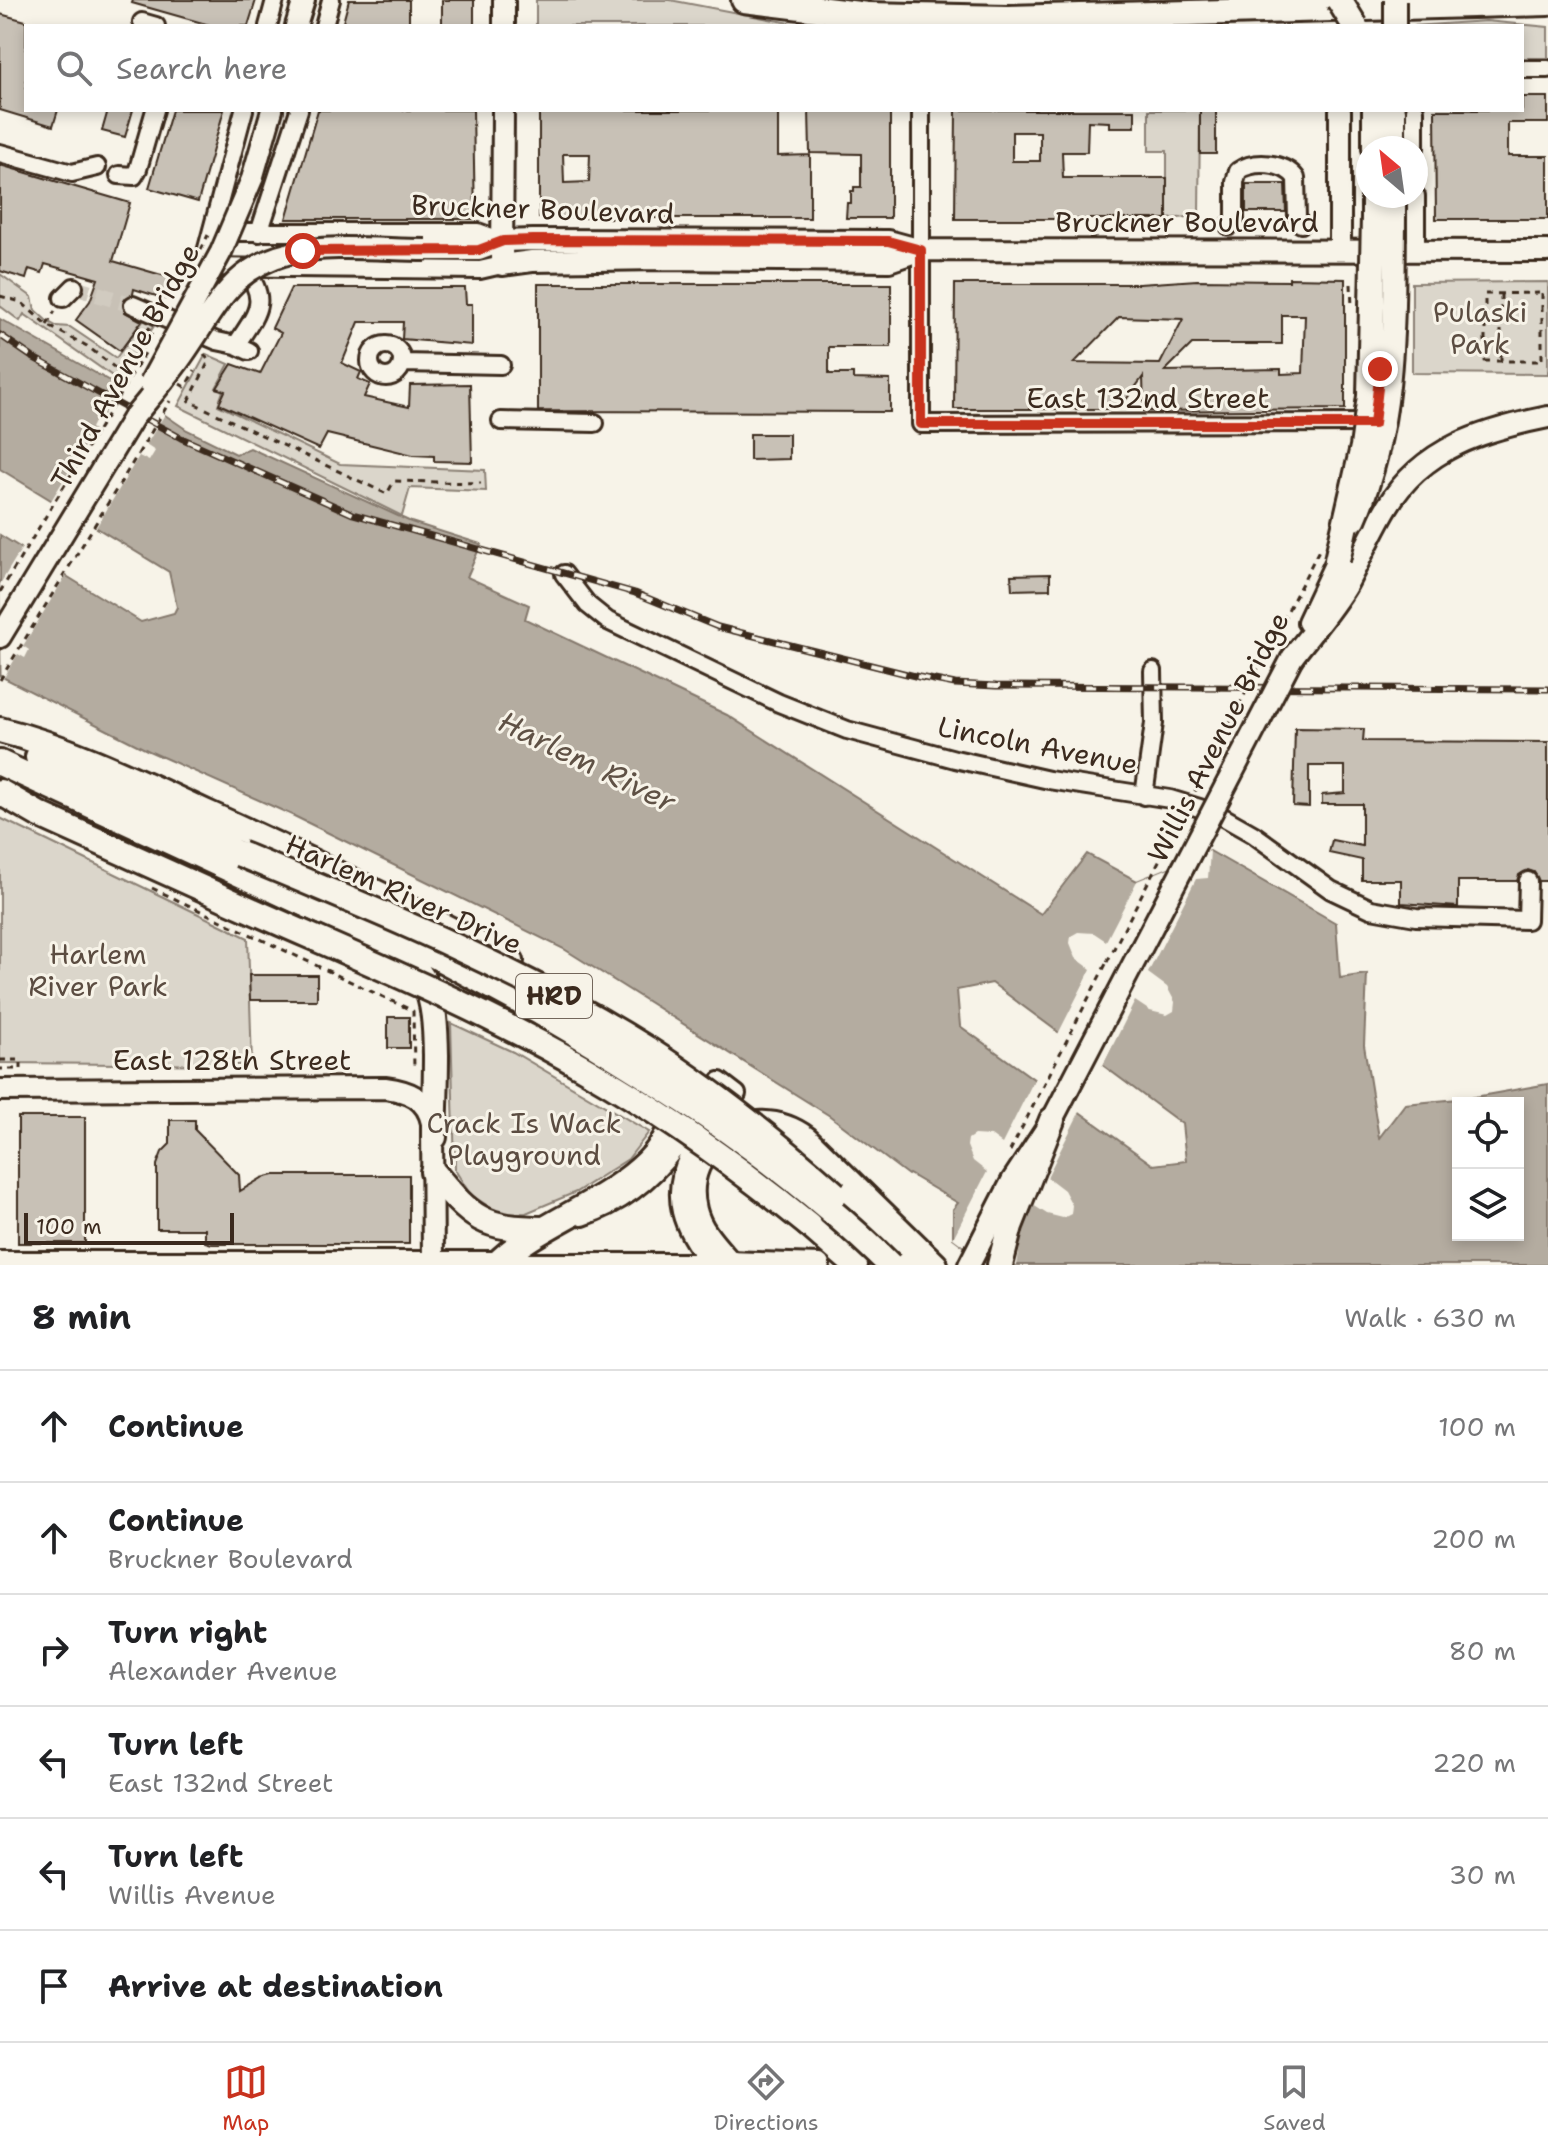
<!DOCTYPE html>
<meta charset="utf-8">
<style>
:root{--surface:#fff;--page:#f2f2f2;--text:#202124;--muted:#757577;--line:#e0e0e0;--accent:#c8321e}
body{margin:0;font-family:"Shantell Sans",sans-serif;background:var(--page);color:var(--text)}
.controls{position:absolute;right:24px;bottom:24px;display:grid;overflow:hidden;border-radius:0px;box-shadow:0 4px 12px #0003}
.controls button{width:72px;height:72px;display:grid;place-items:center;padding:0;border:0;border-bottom:2px solid var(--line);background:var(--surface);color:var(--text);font:40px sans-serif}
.compass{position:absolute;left:1356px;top:136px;width:72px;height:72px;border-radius:50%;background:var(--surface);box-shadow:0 4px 12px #0003;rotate:331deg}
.scale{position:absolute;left:24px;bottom:20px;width:210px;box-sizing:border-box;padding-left:8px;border:4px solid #3b2a1e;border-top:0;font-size:22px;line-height:28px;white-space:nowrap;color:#3b2a1e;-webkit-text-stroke:6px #f7f3e8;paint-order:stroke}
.stop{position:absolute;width:24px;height:24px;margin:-18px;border:6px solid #c8321e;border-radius:50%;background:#fff}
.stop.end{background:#c8321e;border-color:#fff;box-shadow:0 2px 8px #0008}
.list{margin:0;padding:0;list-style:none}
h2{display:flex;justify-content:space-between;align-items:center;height:104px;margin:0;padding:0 32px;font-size:34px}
h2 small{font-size:26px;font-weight:400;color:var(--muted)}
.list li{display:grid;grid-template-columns:52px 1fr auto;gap:24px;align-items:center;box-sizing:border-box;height:112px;padding:0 32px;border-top:2px solid var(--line)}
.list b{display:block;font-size:30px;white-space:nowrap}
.list p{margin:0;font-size:26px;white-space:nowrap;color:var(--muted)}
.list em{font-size:26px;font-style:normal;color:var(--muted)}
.icon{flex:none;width:44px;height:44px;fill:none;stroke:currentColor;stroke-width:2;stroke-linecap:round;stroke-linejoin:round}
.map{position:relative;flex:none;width:1548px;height:1265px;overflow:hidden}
.search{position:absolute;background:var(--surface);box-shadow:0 4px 12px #0003;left:24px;right:24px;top:24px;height:88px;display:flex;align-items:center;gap:20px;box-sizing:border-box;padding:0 28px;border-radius:0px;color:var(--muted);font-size:30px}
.sheet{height:776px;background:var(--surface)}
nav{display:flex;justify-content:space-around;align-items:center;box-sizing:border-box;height:112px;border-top:2px solid var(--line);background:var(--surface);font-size:22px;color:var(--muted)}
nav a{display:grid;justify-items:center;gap:4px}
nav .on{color:var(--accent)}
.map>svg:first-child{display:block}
.green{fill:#dbd6cb;stroke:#8b8074;stroke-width:2}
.water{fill:#b4aca0;stroke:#84786c;stroke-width:2;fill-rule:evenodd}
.pier{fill:#f7f3e8}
.building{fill:#c8c1b6;stroke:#3b2a1e;stroke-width:2;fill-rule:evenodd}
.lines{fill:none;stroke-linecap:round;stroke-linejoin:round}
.minor-tunnel{stroke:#d1cbc0;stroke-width:16;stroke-dasharray:16 8;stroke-linecap:butt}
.minor-casing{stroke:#3b2a1e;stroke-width:22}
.major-casing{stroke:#3b2a1e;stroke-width:26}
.highway-casing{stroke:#3b2a1e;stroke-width:30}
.path{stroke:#3b2a1e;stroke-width:3;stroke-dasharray:6 6;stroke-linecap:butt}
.minor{stroke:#f7f3e8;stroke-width:16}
.major{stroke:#f7f3e8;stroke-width:20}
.highway{stroke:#f7f3e8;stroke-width:24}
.rail-casing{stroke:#3b2a1e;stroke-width:7}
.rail{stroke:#f7f3e8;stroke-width:4;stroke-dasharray:12;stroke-linecap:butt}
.major-bridge-casing{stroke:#3b2a1e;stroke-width:26;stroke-linecap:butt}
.highway-bridge-casing{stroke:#3b2a1e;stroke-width:30;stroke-linecap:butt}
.path-bridge{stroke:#3b2a1e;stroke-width:3;stroke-dasharray:6 6;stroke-linecap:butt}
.major-bridge{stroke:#f7f3e8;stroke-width:20}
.highway-bridge{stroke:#f7f3e8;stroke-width:24}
.route{stroke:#c8321e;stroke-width:10}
.labels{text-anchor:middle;stroke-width:6;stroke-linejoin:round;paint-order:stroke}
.shield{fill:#f7f3e8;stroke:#73665b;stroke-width:2}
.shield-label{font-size:26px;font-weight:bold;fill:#3b2a1e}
.street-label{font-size:28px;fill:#3b2a1e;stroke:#f7f3e8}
.park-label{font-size:28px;fill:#5b4c41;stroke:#f7f3e8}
.water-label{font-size:30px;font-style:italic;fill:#5f5145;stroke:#f7f3e8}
</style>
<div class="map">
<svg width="1548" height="1265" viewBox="0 0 1548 1265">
<rect width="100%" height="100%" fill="#f7f3e8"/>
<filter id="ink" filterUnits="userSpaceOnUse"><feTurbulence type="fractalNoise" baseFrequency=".0125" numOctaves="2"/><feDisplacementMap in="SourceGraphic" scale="16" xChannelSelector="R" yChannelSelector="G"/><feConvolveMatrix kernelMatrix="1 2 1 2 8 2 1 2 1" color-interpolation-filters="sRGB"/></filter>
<g filter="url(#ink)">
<path class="green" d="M536,0H670L806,26H536Z
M1486,21L1548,27V58H1522V26H1413Z
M1149,110H1200L1199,216L1167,219V151H1149Z
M0,274L32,297L35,310L47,321L56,326L70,327L116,358L144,320L154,326L118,380L24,314L20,321L0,306Z
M1548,282V374L1412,373V283Z
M206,354L229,364L216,388L223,391L218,405L340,464L485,470L486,491L410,488L402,516L178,406Z
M0,818L248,938L252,1065L0,1063Z
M451,1023L513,1052L649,1132L628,1159L576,1192L526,1213L508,1214L494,1210L470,1194L455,1170Z"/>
<path class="water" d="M0,319L143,400L187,430L236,454L250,448L411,522L481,544L467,577L529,605L525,619L727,715L1041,914L1087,854L1137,881L1210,851L1336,923L1340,978L1367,974L1364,1045L1379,1138L1405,1104L1469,1098L1548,1084V1265H989L953,1238V1209L958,1203L909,1174L908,1175L830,1116L564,949L292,815L149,751L0,676V535L141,622L174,613L177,607L169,572L0,469ZM992,983L1182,1124L1186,1161L1153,1165L960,1026L957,990ZM1458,1103H1518V1235H1458Z"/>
<path class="pier" d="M122,384L167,411L146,445L155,451L149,461L139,456L94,531L49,504L94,430L91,428L96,418L100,420Z
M21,543L68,572L23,646L29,650L25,658L18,654L2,681L0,584L23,546Z
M1210,851L1208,878L1196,879L1148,973L1167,987L1175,1002L1174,1011L1167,1015L1150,1011L1135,1001L1101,1069L1057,1036L1091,969L1076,958L1070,943L1071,936L1078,932L1094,933L1106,941L1137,881Z
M1036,1076L1081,1109L1047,1177L1064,1190L1072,1205L1071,1214L1063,1218L1047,1214L1033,1205L1024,1223L1017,1265H989L953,1238L987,1172L973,1161L967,1146L968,1139L974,1135L991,1136L1002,1144Z"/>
<path class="building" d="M133,0H256L248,26H213L132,3Z
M349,0H409V26H342Z
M442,0H474V26H442Z
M0,14L26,21V110H58L53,126L0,110Z
M1522,97H1548V123H1508V156H1548V219H1436L1435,110H1522Z
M108,110H133L125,137L102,131Z
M172,110H224L198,202L149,188Z
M318,110H473L475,219H286Z
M539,110H778V156L810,155V218H539ZM563,154H590L589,182L564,183Z
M809,110H890V218H846L847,203H851V191H854V187H861V154L810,153Z
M956,110H1135V127H1109V122L1088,121L1087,152H1062L1063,178H1167V219H955ZM1012,132H1040V161H1012Z
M1200,110H1216V154H1200Z
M0,165L130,203L113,261L172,278L166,299L134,289L133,294L123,300L125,312L142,321L120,351L76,320L90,301L98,279L45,264L42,273L29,269L26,279L0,271Z
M1246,184H1285L1286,212H1246Z
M1289,278L1345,279V409L1144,411L1143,377L1119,409H954L955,284H1139L1197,280L1289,281ZM1282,315H1305L1303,373L1281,374V369L1165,371L1192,344H1282ZM1119,317L1183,319L1160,364L1074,363Z
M538,284H891V347H829V374H853V379L890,380V412L538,411Z
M291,288H465L466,304H472V345L402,339L403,322H359L342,363L361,372L358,379L370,384L364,397L409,407L410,385L470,384L472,462L434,461V456L413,455L327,434L319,449L219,404L225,391L217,388L232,364L260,374L281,333L272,328Z
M750,434H789V459L750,460Z
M1050,574V589L1012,590L1011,575Z
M1295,728L1364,729L1363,741L1548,742V881H1539L1534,872L1528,870L1519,875L1517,881H1458V907L1401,903V880H1362V860L1329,853L1332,840L1362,846V804H1322V795L1345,793V766H1309V807L1293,806Z
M249,975H317V1000H250Z
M388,1017H409V1048H388Z
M18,1117H85V1243H18Z
M170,1120H195V1130L239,1175L240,1191L262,1178L274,1175H409V1244H212L205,1242V1229H157V1165L162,1152L170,1144Z"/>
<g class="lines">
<path class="minor-tunnel" d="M74,287L133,305"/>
<defs>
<path id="minor" d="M142,22L156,26
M268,26L275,0
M324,26L331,0
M1522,69H1548
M244,110L202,267L480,270L502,265
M921,110V424L1374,423
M1415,110V148
M0,153L72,173L97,167
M119,175L134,176L138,169L155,110
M1229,226L1235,221V182L1238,171C1254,160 1284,162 1296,178L1297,218L1301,224
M222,232H478L503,241
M259,233L299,110
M1416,250V196
M63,298L74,287
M133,305L217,341L236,345L249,351
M370 361a16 16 0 1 1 32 0a16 16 0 1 1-32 0Z
M236,345C257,313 270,301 244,268
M402,363L501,365
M501,421L595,423
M564,574L588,605L608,621L779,703L847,730L955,759L1049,780L1170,799L1216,813L1253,834L1331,890L1371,909L1416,917L1527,920L1528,881
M1144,796L1154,723L1153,671
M720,1081L737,1094
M689,1155C668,1196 682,1230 709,1262
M583,1217C622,1204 651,1181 675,1149
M498,1262H728"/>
<path id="major" d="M296,26L304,0
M504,26V0
M503,110L502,265L532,261L661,259L889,261L921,250
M1395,148V110
M252,179L272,110
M1395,218V196
M426,250H479L503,241L533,240L888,241L921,250L1548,251
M1340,250V110
M1308,622L1337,560
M0,637L133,418
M1292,658C1310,634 1332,610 1347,584C1361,558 1372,532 1387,507C1423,447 1484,430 1548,417
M0,1090L385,1088C409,1091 427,1098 432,1123L433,1265
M0,1262H498
M728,1262L819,1265
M969,1265L1012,1181L1052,1120L1183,868"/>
<path id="highway" d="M744,0L867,15
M1008,18L1548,3
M1375,148V110
M1374,217V196
M0,730C72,748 142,783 209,814C311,860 412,909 511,961
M38,757L257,863
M0,763L374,936C430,967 435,995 436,1055C436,1082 435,1109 434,1137
M0,792L38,814L226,899
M389,931L543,1014
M433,1172C472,1219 483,1229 545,1229
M835,1194L908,1265
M809,1225L855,1265
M728,1262C714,1246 699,1231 694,1210C678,1146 751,1098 806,1139L935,1265
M496,1265C543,1214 671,1187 675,1105
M1000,1265L1010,1226L1052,1120"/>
</defs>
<use href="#minor" class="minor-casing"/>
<use href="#major" class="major-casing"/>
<use href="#highway" class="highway-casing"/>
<path class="path" d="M1361,185V160
M1351,284L1352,307
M1542,293V361H1485V294Z
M1501,294V361
M0,296L21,302L47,325L87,346L119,371L150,327
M47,325L55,311
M204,354L209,361L189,401L387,494L394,481L481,483
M137,366L132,363L153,331
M180,384L185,387L195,370
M0,592L98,430
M0,680L138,454
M152,888L413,1011L414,1069
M0,1060H21V1069H0
M1010,1151L1107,962"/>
<use href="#minor" class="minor"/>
<use href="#major" class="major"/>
<use href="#highway" class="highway"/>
<defs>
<path id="rail" d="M0,335L32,357L181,438L353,514L635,593L718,627L919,677L955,684L996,686L1548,689"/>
</defs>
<use href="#rail" class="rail-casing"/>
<use href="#rail" class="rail"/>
<defs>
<path id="major-bridge" d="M1395,26V0
M150,383L221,252L252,179
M133,418C150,397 168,377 183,355C215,310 230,267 291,253C329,244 385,250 426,250
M1355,520C1397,425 1394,319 1395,218
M1183,868L1292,658"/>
<path id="highway-bridge" d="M1339,0L1355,26
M867,15L1008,18
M1337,560L1363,447L1370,396L1374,217
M240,854C378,911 520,969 647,1049C714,1092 775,1141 835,1194
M226,899C346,953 470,1002 584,1068C664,1114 738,1167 809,1225
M543,1014C667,1086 788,1164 890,1265"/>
</defs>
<use href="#major-bridge" class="major-bridge-casing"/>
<use href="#highway-bridge" class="highway-bridge-casing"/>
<path class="path-bridge" d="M201,250L208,235
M98,430L148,348
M138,454L170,401
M1107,962L1319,550"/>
<use href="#major-bridge" class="major-bridge"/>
<use href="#highway-bridge" class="highway-bridge"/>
</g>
</g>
<g class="lines" filter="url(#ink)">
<path class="route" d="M303,251L479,250L503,241L533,240L888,241L921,250V424H1374L1380,369"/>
</g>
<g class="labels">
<rect class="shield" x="516" y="974" width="76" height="44" rx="6"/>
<g class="shield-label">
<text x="554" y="1005">HRD</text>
</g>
<g class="street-label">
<text transform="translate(543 209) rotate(2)" y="10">Bruckner Boulevard</text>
<text x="1187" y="232">Bruckner Boulevard</text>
<text transform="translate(125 366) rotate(-61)" y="10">Third Avenue Bridge</text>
<text x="1148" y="408">East 132nd Street</text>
<text transform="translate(1218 737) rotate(-63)" y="10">Willis Avenue Bridge</text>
<text transform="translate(1038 745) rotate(11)" y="10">Lincoln Avenue</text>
<text transform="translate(404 894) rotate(24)" y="10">Harlem River Drive</text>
<text x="232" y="1070">East 128th Street</text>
</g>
<g class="park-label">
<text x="1480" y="322">Pulaski<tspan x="1480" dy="32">Park</tspan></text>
<text x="98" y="964">Harlem<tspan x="98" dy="32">River Park</tspan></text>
<text x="524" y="1133">Crack Is Wack<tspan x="524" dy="32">Playground</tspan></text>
</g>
<g class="water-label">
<text transform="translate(587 762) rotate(26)" y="10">Harlem River</text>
</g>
</g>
</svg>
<div class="controls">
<button><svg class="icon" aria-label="locate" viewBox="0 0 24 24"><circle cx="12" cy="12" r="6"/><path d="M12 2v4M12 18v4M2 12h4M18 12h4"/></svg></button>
<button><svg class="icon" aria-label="layers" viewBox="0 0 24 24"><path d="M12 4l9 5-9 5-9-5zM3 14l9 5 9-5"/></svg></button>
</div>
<svg class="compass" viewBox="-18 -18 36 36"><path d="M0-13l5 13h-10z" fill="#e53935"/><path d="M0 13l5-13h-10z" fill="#757577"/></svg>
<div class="scale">100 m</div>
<div class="stop" style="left:303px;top:251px"></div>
<div class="stop end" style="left:1380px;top:369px"></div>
<div class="search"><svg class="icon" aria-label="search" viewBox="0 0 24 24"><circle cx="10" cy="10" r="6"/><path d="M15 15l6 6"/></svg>Search here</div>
</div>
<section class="sheet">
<h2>8 min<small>Walk · 630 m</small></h2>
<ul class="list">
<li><svg class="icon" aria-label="ahead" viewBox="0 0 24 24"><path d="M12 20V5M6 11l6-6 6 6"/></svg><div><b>Continue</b></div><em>100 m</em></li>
<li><svg class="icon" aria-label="ahead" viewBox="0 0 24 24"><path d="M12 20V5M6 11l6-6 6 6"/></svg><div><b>Continue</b><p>Bruckner Boulevard</p></div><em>200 m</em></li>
<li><svg class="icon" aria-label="right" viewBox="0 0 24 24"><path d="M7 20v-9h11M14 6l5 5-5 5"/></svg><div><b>Turn right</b><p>Alexander Avenue</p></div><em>80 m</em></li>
<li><svg class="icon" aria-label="left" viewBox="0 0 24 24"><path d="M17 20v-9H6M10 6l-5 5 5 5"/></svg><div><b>Turn left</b><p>East 132nd Street</p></div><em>220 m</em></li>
<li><svg class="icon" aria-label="left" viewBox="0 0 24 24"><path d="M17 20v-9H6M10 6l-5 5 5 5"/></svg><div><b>Turn left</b><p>Willis Avenue</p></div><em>30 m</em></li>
<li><svg class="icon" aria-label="arrive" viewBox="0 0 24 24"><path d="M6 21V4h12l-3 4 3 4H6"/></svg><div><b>Arrive at destination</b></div></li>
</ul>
</section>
<nav>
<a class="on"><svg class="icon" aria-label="map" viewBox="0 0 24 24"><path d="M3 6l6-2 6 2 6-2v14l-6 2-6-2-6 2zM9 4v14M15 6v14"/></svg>Map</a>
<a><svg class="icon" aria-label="directions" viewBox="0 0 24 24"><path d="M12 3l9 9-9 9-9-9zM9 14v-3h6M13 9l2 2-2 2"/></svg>Directions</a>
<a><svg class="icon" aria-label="saved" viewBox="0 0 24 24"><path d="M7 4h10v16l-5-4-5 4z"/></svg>Saved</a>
</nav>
